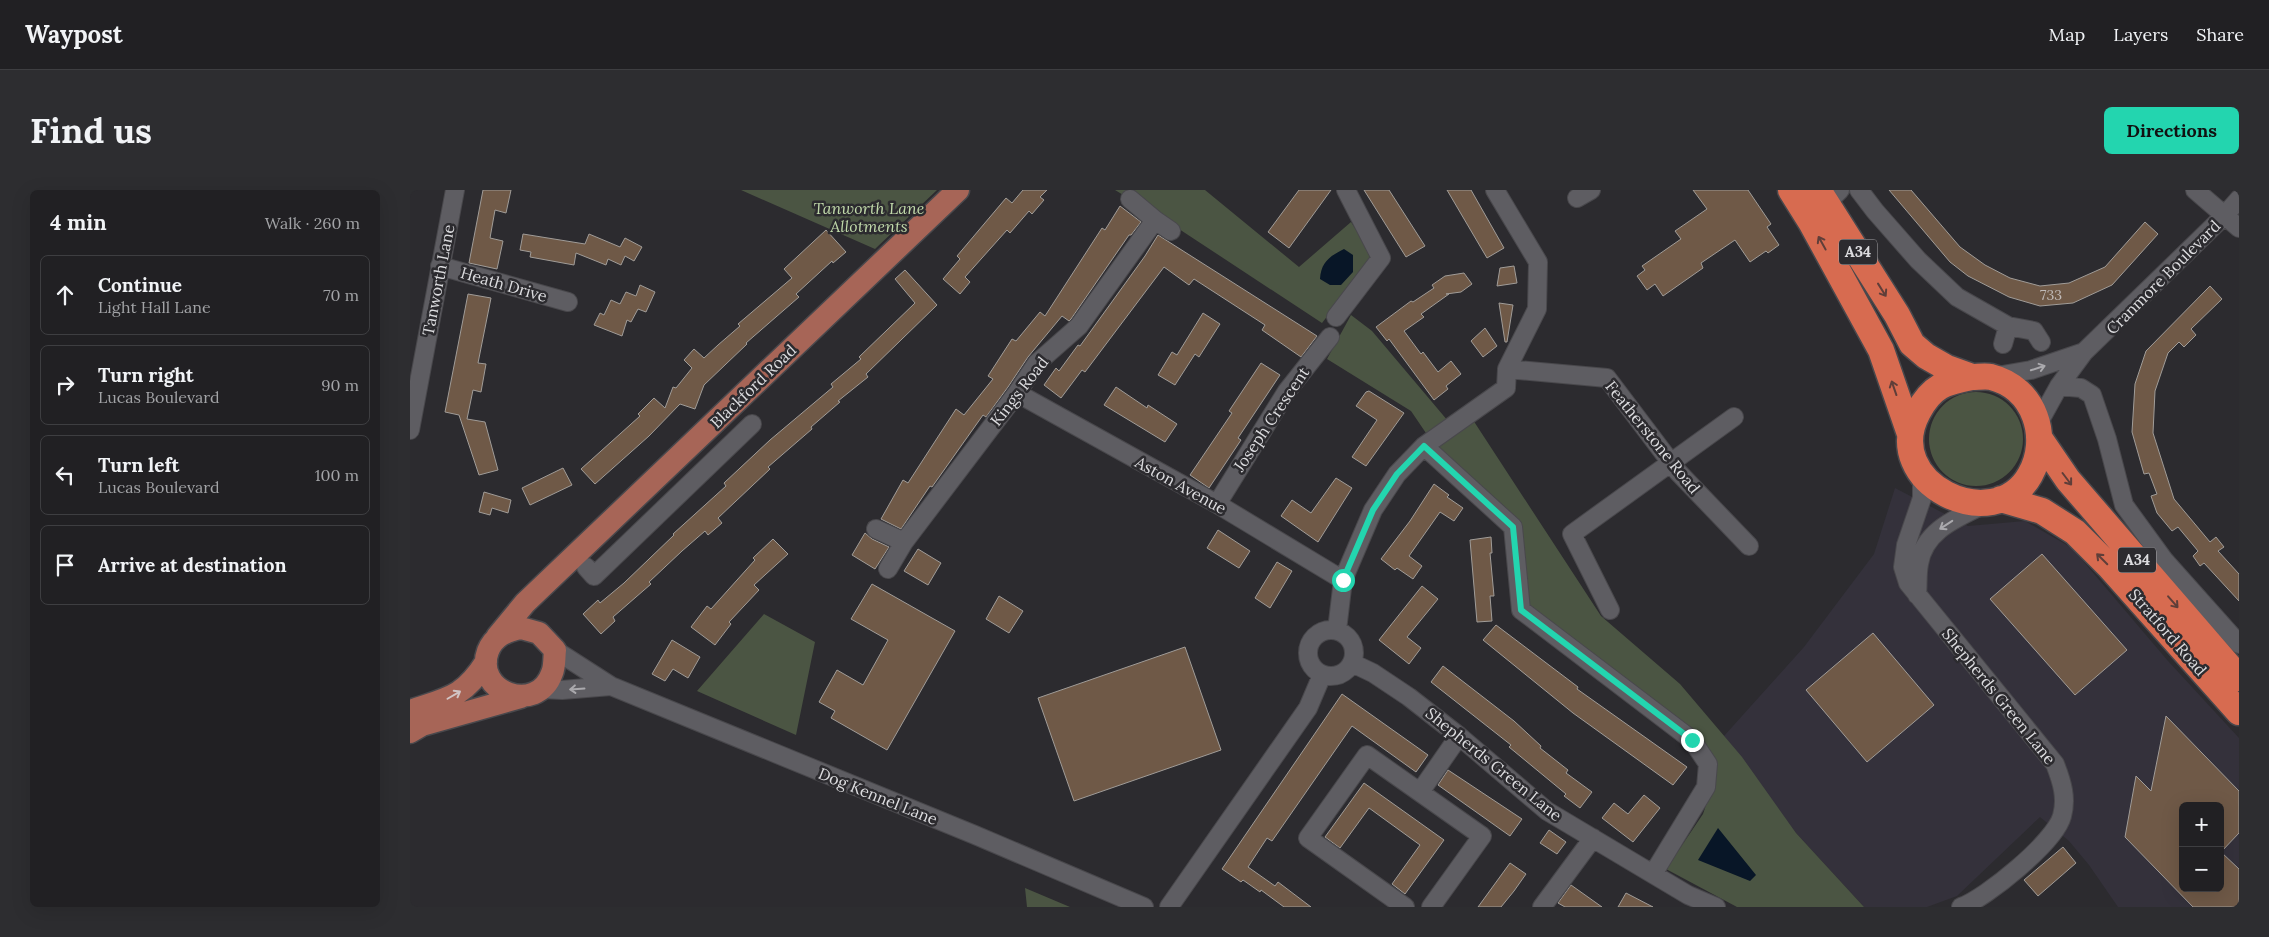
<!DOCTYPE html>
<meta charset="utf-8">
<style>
:root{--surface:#212023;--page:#2d2d30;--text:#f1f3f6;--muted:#a2a3a6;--line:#3e3e41;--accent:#23d5af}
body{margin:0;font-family:Lora,serif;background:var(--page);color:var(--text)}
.controls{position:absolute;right:15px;bottom:15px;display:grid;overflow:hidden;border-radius:8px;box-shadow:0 5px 20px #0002}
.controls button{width:45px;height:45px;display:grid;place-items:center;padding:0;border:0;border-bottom:1px solid var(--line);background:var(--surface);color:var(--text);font:25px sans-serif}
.stop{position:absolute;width:15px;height:15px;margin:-11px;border:4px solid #23d5af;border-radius:50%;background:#fff}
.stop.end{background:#23d5af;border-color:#fff;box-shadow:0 1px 5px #0008}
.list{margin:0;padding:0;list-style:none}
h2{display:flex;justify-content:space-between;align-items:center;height:65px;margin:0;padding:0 20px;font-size:21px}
h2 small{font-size:16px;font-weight:400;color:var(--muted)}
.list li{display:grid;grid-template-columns:32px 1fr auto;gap:15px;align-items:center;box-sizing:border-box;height:80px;margin:0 10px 10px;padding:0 10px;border:1px solid var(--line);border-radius:8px}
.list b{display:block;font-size:19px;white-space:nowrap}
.list p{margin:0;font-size:16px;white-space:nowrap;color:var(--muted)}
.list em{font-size:16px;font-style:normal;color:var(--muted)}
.icon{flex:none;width:28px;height:28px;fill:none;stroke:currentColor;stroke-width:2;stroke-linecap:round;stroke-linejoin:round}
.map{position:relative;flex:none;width:1829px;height:717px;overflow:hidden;border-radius:8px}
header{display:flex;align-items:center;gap:30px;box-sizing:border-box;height:70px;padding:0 25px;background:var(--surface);border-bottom:1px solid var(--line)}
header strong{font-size:24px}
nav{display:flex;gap:28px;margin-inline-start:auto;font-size:18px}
.intro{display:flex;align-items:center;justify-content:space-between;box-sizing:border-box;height:120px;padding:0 30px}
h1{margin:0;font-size:35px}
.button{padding:12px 22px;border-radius:8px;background:var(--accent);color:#111;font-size:18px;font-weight:700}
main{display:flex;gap:30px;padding:0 30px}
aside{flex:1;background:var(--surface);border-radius:8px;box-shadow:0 5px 20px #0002}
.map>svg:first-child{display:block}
.built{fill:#34313b;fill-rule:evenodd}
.green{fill:#4b5543}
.water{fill:#081627}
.building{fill:#6f5947;stroke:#a09c98;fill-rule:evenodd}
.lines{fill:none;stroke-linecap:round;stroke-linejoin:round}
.minor-casing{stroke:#49484c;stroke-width:20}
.major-casing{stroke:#49484c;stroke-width:25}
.highway-casing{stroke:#49484c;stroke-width:29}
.minor{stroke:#5e5d62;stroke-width:18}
.major{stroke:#a76557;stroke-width:22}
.highway{stroke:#d76b50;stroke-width:26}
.oneway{stroke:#5f3e39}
.oneway2{stroke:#aaa9ad}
.oneway3{stroke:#d1c4c4}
.route{stroke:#23d5af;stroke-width:6}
.labels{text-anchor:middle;stroke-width:5;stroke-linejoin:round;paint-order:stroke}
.number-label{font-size:14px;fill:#c1bbb9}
.shield{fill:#2c2b2f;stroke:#a7a7aa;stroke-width:1}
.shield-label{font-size:15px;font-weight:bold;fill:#dcdcdf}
.park-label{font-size:16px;font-style:italic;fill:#c1daaa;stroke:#2c2b2f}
.street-label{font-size:16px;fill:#dcdcdf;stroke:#2c2b2f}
</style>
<header>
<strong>Waypost</strong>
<nav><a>Map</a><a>Layers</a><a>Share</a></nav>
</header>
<div class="intro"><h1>Find us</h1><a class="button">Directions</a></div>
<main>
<aside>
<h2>4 min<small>Walk · 260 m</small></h2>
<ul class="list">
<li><svg class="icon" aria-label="ahead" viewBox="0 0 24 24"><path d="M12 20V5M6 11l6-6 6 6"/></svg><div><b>Continue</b><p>Light Hall Lane</p></div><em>70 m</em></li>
<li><svg class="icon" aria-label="right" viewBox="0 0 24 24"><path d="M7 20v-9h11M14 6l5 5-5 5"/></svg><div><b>Turn right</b><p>Lucas Boulevard</p></div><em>90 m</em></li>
<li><svg class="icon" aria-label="left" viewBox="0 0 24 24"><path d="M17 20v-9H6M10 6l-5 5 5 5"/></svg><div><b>Turn left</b><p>Lucas Boulevard</p></div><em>100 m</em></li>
<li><svg class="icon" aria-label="arrive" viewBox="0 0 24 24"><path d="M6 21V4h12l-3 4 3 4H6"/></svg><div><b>Arrive at destination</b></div></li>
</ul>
</aside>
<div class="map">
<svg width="1829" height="717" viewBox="0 0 1829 717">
<rect width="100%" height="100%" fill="#2c2b2f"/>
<path class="built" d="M1485,298L1558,336L1615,331L1662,358L1758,471L1829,548V717H1708L1679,675L1659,651L1630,627L1547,706L1517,717H1454L1386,643L1314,546L1394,457L1464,364ZM1773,616H1810V698H1773Z"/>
<path class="green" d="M331,0H527L465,59Z
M705,0H795L889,77L941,32L963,67L912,133L769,39Z
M941,125L962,141L1038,231L1018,246L1001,221L917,169Z
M1519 249a47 47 0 1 1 94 0a47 47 0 1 1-94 0Z
M1063,230L1191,426L1270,494L1332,567L1386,643L1454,717H1327L1256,679L1293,624L1301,600L1291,549L1118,414L1108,334L1024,258Z
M354,424L405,452L386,545L287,501Z
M615,698L660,717H617Z"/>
<path class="water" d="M934,59L943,65V82L931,95H920L910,89C911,72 920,66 934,59Z
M1308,638L1346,685L1340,691L1288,670Z"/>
<path class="building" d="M73,0H101L96,23L85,20L80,48L93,51L87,79L59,73Z
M613,0H637L630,7L634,10L622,24L619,21L600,43L597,40L555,87L560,92L550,104L533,89L550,69L547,66L596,8L602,13Z
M889,0H921L879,58L858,42Z
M954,0H979L1015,56L996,67Z
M1037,0H1061L1094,58L1077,68Z
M1283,0H1338L1361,34L1357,37L1369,55L1358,63L1356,61L1340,72L1325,50L1291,73L1293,78L1253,106L1245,94L1237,100L1227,86L1235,80L1232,76L1271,49L1265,41L1297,19Z
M1479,0H1501L1550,57L1575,75L1600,88L1630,96L1659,93L1695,77L1735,32L1748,44L1702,95L1663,113L1630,116L1599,107L1558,86L1540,72Z
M710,16L731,32L721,45H719L661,129L659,131L652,126L618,167L598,197L576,227L573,225L522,297L520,296L491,339L471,329L493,290L498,293L546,219L554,225L583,189L578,186L602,149L606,151L630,122L635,126L692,38L695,40Z
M416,40L436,62L423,73L422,71L386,104L389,107L336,153L337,154L294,195L285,219L270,214L239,246L185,294L171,279L230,226L228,224L244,208L255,218L263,197L266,198L282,178L274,170L284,159L294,168L308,155L330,136L328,134L382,88L374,79Z
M113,44L175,54L179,44L210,57L215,48L232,57L224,71L215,66L211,75L198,69L196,75L166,63L164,75L120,67L121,62L110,60Z
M748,45L907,146L891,167L852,140L855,135L784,89L779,95L754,77L675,182L672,180L651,208L634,195L646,178L649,181L668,155L670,156L735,66Z
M1104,76L1107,93L1087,96L1090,78Z
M495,80L527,115L456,184L458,187L428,211L430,212L401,237L402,239L358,277L360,279L308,328L312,333L298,345L295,341L272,361L239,392L241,394L203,427L205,431L191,444L173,424L188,410L190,413L214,393L264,345L263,344L316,296L314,293L360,250L423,197L421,194L451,169L449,167L505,113L485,89Z
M1054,83L1062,94L1051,102L1036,104H1039L1011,124L1014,127L994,141L1011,164L1013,162L1028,182L1041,171L1051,184L1036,196L1038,199L1024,210L979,149L977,151L966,137L1001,111L1003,112L1024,98L1022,95L1035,86Z
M230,95L245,102L236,122L228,119L221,132L217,130L212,146L184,135L190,123L194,125L201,110L210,114L216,102L226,106Z
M1800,96L1812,109L1781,139L1786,145L1774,157L1769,152L1758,163L1745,201L1743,243L1764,309L1800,352L1806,347L1814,357L1808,361L1829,384V411L1794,373L1790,376L1783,366L1788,361L1768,337L1762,341L1747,323L1741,306L1747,304L1739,283L1734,284L1722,242L1725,194L1736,161Z
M58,104L81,108L68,173L76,174L71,202L63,200L57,229L75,232L88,280L69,285L49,225L35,222Z
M1089,113L1103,115L1097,152H1095Z
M793,123L810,134L789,167L785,164L765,195L748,185L762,162L767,165Z
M1075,138L1087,156L1073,167L1061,151Z
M851,173L870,185L828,248L831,250L799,298L780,285L822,223L819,221Z
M706,197L737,218L738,215L767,234L755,252L694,215Z
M959,201L994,223L956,276L942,267L967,230L946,216L956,202Z
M153,278L162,295L120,315L112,298Z
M926,288L942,298L908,352L871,326L882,310L901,323Z
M1024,294L1039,305L1037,307L1053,318L1044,331L1030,322L999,366L1012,376L1003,389L987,378L985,380L971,369L1000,331Z
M74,302L101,310L98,323L82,318L80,325L69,322Z
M808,340L840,361L829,378L797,358Z
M455,343L462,349L479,357L465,379L442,365Z
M1081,347L1082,363H1080L1084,406H1080L1082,431L1067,432L1060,350Z
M363,349L378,364L344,395L349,400L319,432L321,434L305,455L281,437L297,416L301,419L345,370L343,368Z
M508,359L531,373L518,395L494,381Z
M1632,364L1717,460L1665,505L1580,409Z
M867,372L882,381L860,418L845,408Z
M462,394L545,441L477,560L421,528L425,521L409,512L427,480L453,495L478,450L441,429Z
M1012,396L1028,409L997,447L1011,458L999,474L969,450Z
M589,406L613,421L599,443L576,429Z
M1086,435L1168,497L1167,499L1277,577L1263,595L1163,523L1073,450Z
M1463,443L1524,515L1457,572L1396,500Z
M262,450L290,467L278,488L263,479L255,491L242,484Z
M775,457L811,560L664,611L628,508Z
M1033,476L1104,531L1131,556L1130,558L1158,580L1156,583L1182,602L1170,618L1154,606L1156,604L1099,557L1101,555L1021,492Z
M932,504L1018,565L1006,582L942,536L862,651L857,648L838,677L865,696L868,692L901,717H874L851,700L850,702L833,690L831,692L812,679Z
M1756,526L1829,601V643L1811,662L1829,679V717H1783L1715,647L1726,586L1741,601ZM1773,616H1810V698H1773Z
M1038,580L1112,629L1100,646L1028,595Z
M954,593L1034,650L995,704L982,694L1010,655L959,618L930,658L915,647Z
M1234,605L1250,618L1223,652L1192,628L1204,613L1218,624Z
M1139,640L1156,652L1147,664L1130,653Z
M1653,657L1666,673L1628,706L1614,690Z
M1100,673L1116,684L1104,701L1091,717H1068Z
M1161,695L1192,717H1155L1148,713Z
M1216,703L1243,717H1208Z"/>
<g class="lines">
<defs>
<path id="minor" d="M1449,0L1465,21L1508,70L1547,107L1598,136L1624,141L1631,152
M1785,0L1829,38
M1167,8L1181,0
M1418,12L1430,0
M745,30L761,41
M30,76L158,112
M926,127L971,68L936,0
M1593,154L1598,136
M1097,179L1197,188L1268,282L1339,356
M1581,187L1621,180L1674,162
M1649,196L1671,198L1682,205L1697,249L1714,315L1754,370L1829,454
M607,203L807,314L933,390
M1628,234L1649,196L1674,162L1815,25L1829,9
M0,240L45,0
M1014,256L1103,337L1111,420L1282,550L1298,574L1296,597L1243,684
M1512,284V308L1496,355L1493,377L1498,393L1645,574C1652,592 1657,608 1652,626C1645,652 1576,708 1551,717
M807,314L877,201L920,147
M466,339L494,352
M176,377L184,386L342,234
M478,379L494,352L607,203L627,173L669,136L745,30L720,9
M1507,405C1508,395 1507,384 1509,374C1514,339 1550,327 1577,313
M1200,420L1162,344L1324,227
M898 463a23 23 0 1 1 46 0a23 23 0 1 1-46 0Z
M927,440L933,390L963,320L987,284L1014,256L1096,198L1097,179L1127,119L1128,72L1085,0
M145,460L201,496L565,645L734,717
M942,473L963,483L999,507L1049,546L1137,621L1278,705L1306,717
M132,499L152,500L201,496
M1010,602L1049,546
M759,717L898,518L912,485
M995,717L898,648L957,565L1072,646L1021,717
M1132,717L1183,648"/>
<path id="major" d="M111,438L129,443L145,460C144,468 145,476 142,483C127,526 63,502 78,461C84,446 96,441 111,438Z
M87,447L115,413L137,392L548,0
M0,521C38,508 53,508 76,472
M0,542L12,535L111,507"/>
<path id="highway" d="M1381,0L1401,32L1471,160L1500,244
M1408,0L1487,125L1502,154L1516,166L1537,178L1562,187
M1562,187C1568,187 1576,186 1581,187C1625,198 1641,248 1620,285C1585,348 1469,294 1508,222C1522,196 1535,192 1562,187Z
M1630,249L1658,290L1829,488
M1591,309L1632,321L1665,342L1700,377L1829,522"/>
</defs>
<use href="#minor" class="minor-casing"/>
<use href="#major" class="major-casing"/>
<use href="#highway" class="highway-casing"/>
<use href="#minor" class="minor"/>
<use href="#major" class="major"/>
<use href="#highway" class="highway"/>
</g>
<defs><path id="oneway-shaft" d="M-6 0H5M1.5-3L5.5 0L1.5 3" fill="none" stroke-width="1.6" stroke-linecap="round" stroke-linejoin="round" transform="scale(1.25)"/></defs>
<g class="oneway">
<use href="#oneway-shaft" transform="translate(1412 53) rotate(-119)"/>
<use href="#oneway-shaft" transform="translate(1472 100) rotate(58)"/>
<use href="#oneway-shaft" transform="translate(1484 198) rotate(-109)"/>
<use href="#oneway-shaft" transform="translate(1657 289) rotate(53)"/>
<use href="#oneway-shaft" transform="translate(1692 369) rotate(-135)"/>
<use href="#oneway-shaft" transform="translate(1763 412) rotate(49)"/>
</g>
<g class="oneway2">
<use href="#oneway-shaft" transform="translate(1628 178) rotate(-18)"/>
<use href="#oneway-shaft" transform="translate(1536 335) rotate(147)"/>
<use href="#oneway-shaft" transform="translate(167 499) rotate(176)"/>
</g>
<use class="oneway3" href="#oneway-shaft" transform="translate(44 505) rotate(-30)"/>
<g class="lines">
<path class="route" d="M933,390L963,320L987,284L1014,256L1103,337L1111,420L1282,550"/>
</g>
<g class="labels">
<g class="number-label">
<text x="1641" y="110">733</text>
</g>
<g class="shield">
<rect x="1429" y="49.5" width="38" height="25" rx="4"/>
<rect x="1708" y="357.5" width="38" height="25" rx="4"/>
</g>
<g class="shield-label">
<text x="1448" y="67">A34</text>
<text x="1727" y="375">A34</text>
</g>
<g class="park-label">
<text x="459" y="24">Tanworth Lane<tspan x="459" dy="18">Allotments</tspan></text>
</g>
<g class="street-label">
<text transform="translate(1753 87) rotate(-45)" y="6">Cranmore Boulevard</text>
<text transform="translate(28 90) rotate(-79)" y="6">Tanworth Lane</text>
<text transform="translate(94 94) rotate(16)" y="6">Heath Drive</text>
<text transform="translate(343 196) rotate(-44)" y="6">Blackford Road</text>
<text transform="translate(609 201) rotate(-52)" y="6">Kings Road</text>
<text transform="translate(861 229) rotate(-56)" y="6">Joseph Crescent</text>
<text transform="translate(1243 247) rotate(51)" y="6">Featherstone Road</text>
<text transform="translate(771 295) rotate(29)" y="6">Aston Avenue</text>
<text transform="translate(1758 442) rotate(49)" y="6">Stratford Road</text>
<text transform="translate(1589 506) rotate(51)" y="6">Shepherds Green Lane</text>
<text transform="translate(1084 574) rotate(39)" y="6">Shepherds Green Lane</text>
<text transform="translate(468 606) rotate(22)" y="6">Dog Kennel Lane</text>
</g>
</g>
</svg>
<div class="controls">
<button>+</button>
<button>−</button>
</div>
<div class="stop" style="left:933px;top:390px"></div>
<div class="stop end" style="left:1282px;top:550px"></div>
</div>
</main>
